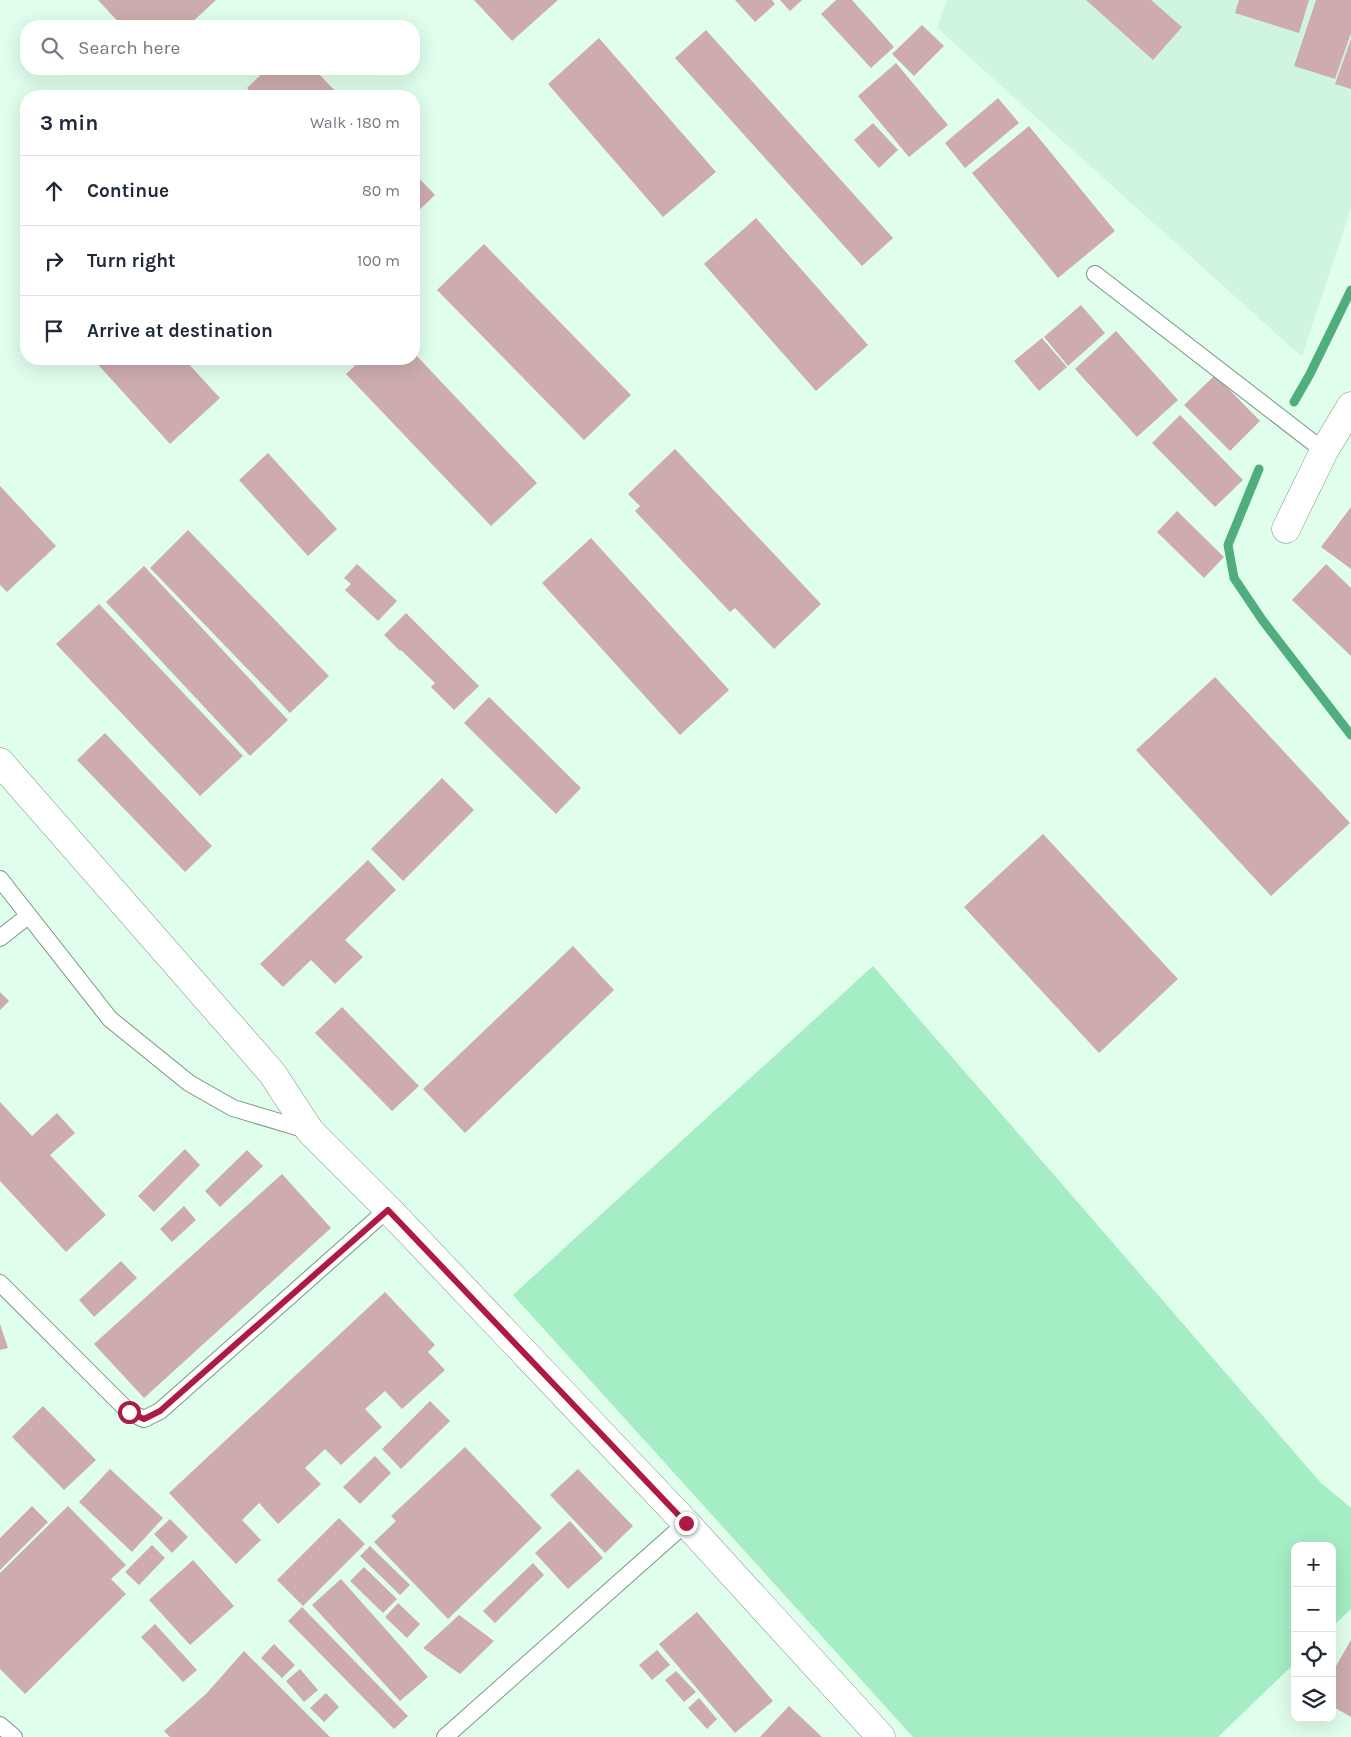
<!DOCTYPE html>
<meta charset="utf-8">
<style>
:root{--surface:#fff;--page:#f2f2f3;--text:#1f2937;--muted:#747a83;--line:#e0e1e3}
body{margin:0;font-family:Karla,sans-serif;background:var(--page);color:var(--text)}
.controls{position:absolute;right:15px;bottom:15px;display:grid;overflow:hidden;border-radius:10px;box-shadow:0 5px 20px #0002}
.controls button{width:45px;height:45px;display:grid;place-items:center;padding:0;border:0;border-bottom:1px solid var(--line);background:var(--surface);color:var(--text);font:25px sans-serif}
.stop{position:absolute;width:15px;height:15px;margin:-11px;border:4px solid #ae1a42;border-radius:50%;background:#fff}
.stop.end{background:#ae1a42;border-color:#fff;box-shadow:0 1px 5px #0008}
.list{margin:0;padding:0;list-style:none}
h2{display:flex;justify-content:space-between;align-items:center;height:65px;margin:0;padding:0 20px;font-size:21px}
h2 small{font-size:16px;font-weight:400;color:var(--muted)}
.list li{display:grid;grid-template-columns:32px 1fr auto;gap:15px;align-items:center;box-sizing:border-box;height:70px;padding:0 20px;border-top:1px solid var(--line)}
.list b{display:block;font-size:19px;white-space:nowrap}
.list em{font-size:16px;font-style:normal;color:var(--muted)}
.icon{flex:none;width:28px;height:28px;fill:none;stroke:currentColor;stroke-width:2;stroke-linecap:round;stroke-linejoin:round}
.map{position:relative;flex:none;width:1351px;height:1737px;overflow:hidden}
.search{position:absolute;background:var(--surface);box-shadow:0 5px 20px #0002;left:20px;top:20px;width:400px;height:55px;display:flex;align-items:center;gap:12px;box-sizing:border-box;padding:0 18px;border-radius:20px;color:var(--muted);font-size:19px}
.panel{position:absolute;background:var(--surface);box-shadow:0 5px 20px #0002;left:20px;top:90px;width:400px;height:275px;border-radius:20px}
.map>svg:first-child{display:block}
.built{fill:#d0f5de}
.green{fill:#a5edc4}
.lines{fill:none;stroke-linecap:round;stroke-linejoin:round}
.stream{stroke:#50ad7e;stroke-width:9}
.building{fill:#ceacae}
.lane-casing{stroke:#799584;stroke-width:18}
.street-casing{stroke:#799584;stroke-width:29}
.secondary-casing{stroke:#799584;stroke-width:29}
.lane{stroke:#fff;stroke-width:16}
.street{stroke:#fff;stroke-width:28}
.secondary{stroke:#fff;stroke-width:28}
.route{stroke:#ae1a42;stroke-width:6}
</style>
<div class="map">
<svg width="1351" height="1737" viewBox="0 0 1351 1737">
<rect width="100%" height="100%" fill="#e0feec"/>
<path class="built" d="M947,0H1351V208L1302,357L937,28Z"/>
<path class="green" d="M873,966L1321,1483L1351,1508V1609L1332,1627V1546H1295V1663L1218,1737H913L513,1295Z"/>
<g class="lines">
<path class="stream" d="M1294,402L1310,374L1351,290
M1259,469L1228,545L1234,578L1263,621L1351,735"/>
</g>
<path class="building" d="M98,0H216L188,26H122Z
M474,0H558L512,41Z
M735,0H772L775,4L755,22Z
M780,0H802L790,11Z
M836,0H852L894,47L871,68L821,14Z
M1086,0H1151L1182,27L1153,60Z
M1239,0H1309L1299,33L1235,13Z
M1316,0H1351V33L1335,79L1294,66Z
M922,25L944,46L914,76L892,54Z
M706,30L893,238L862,266L675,58Z
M599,38L716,172L663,217L548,84Z
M1351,39V89L1335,84Z
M896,63L948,125L909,157L858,96Z
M267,69H314L340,96H255L247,88Z
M998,98L1019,123L965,168L945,143Z
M873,123L898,150L879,168L854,140Z
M1029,126L1115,231L1058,278L972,173Z
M414,173L435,195L414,215Z
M756,218L868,345L816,391L704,264Z
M484,244L631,395L584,440L437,290Z
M1081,305L1105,333L1068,366L1044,337Z
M1116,331L1178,400L1137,437L1075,369Z
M1042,338L1067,367L1039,391L1014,361Z
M414,353L537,483L491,526L346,374L362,359H414Z
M93,359H184L220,398L170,444Z
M1215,375L1260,421L1230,451L1184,405Z
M1180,415L1243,480L1215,507L1152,443Z
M675,449L821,604L774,649L735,608L730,612L635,511L640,506L628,494Z
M268,453L337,529L308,556L239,480Z
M0,486L56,546L7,592L0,585Z
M1351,507V569L1321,547Z
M1177,511L1224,557L1204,578L1157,532Z
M188,530L329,676L290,713L150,568Z
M591,538L729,690L680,735L542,583Z
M357,564L397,601L378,621L345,590L351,584L344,578Z
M1326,564L1351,588V656L1292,600Z
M144,566L288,720L250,756L106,602Z
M99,604L243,756L200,796L56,644Z
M406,613L479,686L454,710L431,687L435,683L401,650L400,651L384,635Z
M1215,677L1350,823L1271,896L1136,750Z
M489,697L581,788L556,814L464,723Z
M105,733L212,846L185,872L77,760Z
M442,778L474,810L403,881L371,849Z
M1043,834L1178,979L1099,1053L964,907Z
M368,860L396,890L345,940L363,957L335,984L311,960L283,987L260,964Z
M573,946L614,990L465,1133L423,1089Z
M0,992L9,1001L0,1010Z
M342,1007L419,1086L392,1111L315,1033Z
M0,1102L32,1136L57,1113L75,1133L50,1155L106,1215L66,1252L0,1181Z
M185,1149L200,1165L154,1212L138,1196Z
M247,1150L263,1166L220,1207L205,1191Z
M282,1174L331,1228L144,1398L94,1344Z
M184,1206L196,1220L172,1242L160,1229Z
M121,1261L137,1278L94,1317L79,1300Z
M385,1292L435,1345L428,1352L445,1370L402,1409L385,1391L365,1409L382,1427L341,1465L325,1449L305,1468L321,1484L278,1524L259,1503L242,1520L261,1540L236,1564L169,1493Z
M0,1324L8,1348L0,1350Z
M430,1401L450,1421L401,1469L382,1449Z
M43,1406L96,1460L64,1490L12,1437Z
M465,1447L542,1528L448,1619L374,1542L396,1521L391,1516Z
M375,1456L391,1473L360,1504L343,1487Z
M110,1469L163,1518L132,1552L79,1502Z
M578,1469L633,1526L605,1553L550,1495Z
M32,1506L48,1522L0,1570V1538Z
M68,1506L126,1565L111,1579L126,1594L25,1694L0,1669V1573Z
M339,1518L365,1544L303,1606L277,1580Z
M170,1519L188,1537L172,1553L154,1534Z
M570,1521L603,1558L568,1589L535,1553Z
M152,1545L165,1558L139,1585L125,1572Z
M370,1546L410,1585L400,1595L360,1556Z
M193,1560L234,1606L190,1645L149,1600Z
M533,1563L544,1575L495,1623L483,1611Z
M364,1567L397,1599L383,1613L350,1581Z
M341,1579L428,1677L400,1701L312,1605Z
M398,1603L420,1624L407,1638L385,1617Z
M302,1607L408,1716L394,1729L288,1621Z
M697,1612L773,1701L735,1733L659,1644Z
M459,1615L494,1641L460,1674L423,1648Z
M155,1624L197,1670L183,1682L141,1637Z
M1351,1640V1717L1332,1706V1673Z
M274,1644L295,1665L282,1678L261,1658Z
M657,1650L670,1665L652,1680L639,1665Z
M244,1651L330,1737H170L164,1731L206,1694Z
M300,1669L318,1690L304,1702L286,1681Z
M676,1671L696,1692L684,1702L665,1680Z
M326,1693L339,1707L324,1722L310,1708Z
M699,1698L717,1719L707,1729L688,1708Z
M789,1706L822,1737H760Z"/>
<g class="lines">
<defs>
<path id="lane" d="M1095,274L1324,451
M0,879L110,1019L189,1083L233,1108L310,1131
M0,938L28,916
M0,1283L129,1412L144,1419L160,1411L388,1209
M0,1725L14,1737
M445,1737L686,1523"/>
<path id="street" d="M1286,529L1324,451L1351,406"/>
<path id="secondary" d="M0,762L272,1073L310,1131L388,1209L686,1523L881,1737"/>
</defs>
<use href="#lane" class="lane-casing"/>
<use href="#street" class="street-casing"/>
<use href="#secondary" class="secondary-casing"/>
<use href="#lane" class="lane"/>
<use href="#street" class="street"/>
<use href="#secondary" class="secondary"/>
</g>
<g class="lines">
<path class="route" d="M129,1412L144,1419L160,1411L388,1210L686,1523"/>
</g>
</svg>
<div class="controls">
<button>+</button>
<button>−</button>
<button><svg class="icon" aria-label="locate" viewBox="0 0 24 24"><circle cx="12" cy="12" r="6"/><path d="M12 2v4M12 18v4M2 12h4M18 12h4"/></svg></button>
<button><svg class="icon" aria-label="layers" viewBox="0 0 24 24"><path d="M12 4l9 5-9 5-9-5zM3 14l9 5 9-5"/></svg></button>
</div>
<div class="stop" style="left:129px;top:1412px"></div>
<div class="stop end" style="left:686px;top:1523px"></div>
<div class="search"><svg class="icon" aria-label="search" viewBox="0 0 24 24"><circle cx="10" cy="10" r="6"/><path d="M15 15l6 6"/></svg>Search here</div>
<section class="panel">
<h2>3 min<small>Walk · 180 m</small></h2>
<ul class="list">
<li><svg class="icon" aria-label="ahead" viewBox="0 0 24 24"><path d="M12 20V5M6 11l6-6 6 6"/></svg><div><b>Continue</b></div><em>80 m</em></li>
<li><svg class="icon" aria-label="right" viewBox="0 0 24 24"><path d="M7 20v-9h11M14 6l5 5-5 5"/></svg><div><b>Turn right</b></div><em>100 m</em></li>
<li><svg class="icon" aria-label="arrive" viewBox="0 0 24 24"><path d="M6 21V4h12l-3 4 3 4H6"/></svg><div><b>Arrive at destination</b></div></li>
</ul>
</section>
</div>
